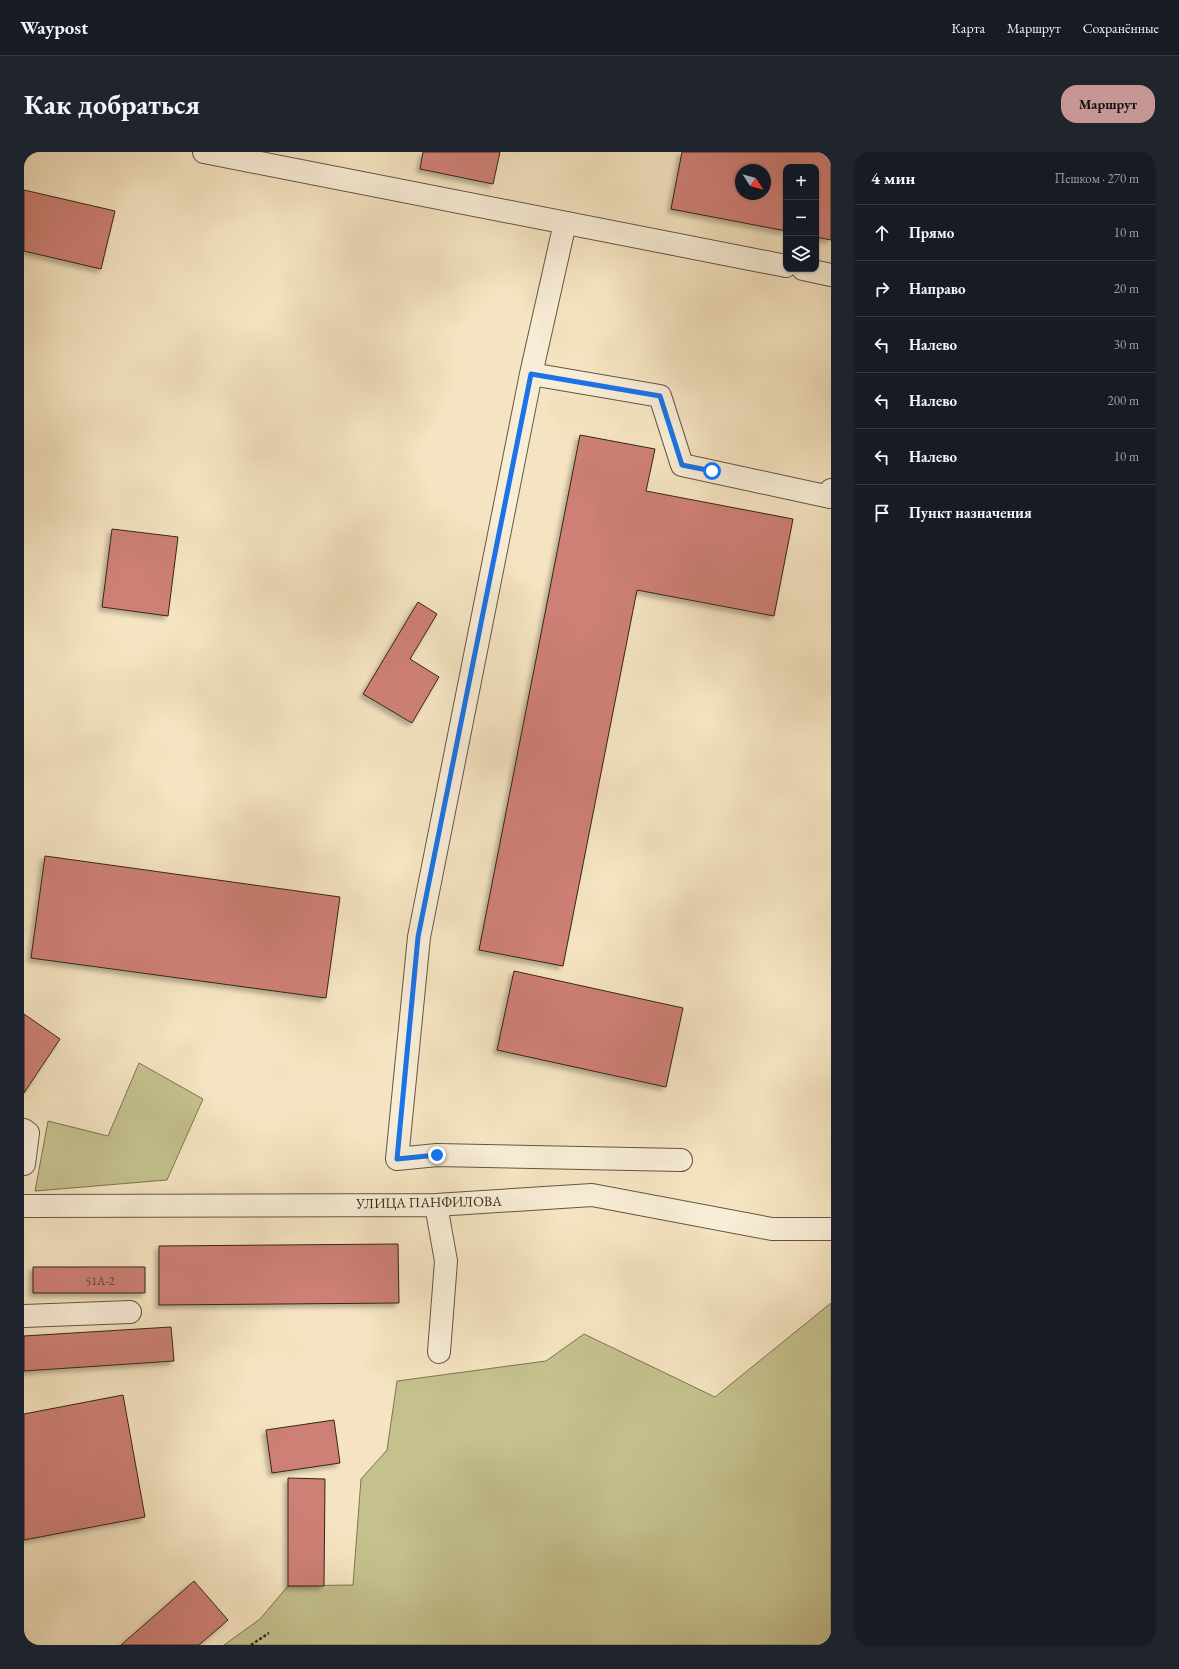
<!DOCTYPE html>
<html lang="ru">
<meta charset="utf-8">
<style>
:root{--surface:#171b24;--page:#20242c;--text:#f1f3f6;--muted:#9ea1a6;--line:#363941;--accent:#c59692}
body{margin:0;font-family:"EB Garamond",serif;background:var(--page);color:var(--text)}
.controls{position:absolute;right:12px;top:12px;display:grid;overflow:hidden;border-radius:8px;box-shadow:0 1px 3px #0004}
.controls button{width:36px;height:36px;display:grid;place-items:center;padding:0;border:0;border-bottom:1px solid var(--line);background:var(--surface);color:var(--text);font:20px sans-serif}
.compass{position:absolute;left:711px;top:12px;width:36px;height:36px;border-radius:50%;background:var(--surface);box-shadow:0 1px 3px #0004;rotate:126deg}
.stop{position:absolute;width:12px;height:12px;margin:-9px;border:3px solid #1a73e8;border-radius:50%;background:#fff}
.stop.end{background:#1a73e8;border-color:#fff;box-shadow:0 1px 4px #0008}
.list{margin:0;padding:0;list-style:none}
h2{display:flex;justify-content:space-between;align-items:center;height:52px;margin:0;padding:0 16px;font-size:17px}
h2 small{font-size:13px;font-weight:400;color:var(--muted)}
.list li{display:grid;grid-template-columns:26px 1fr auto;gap:12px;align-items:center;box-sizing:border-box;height:56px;padding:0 16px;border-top:1px solid var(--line)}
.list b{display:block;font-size:15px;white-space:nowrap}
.list em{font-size:13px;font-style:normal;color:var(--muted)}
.icon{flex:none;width:22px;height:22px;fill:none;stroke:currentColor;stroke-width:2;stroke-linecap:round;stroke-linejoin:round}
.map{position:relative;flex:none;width:807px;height:1493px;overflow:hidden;border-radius:16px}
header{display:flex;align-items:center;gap:24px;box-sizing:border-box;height:56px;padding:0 20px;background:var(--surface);border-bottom:1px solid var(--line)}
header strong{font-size:19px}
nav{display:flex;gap:22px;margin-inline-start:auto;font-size:14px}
.intro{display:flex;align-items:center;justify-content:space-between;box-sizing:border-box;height:96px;padding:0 24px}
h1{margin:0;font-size:28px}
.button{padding:10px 18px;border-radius:16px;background:var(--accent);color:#111;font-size:14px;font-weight:700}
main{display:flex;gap:24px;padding:0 24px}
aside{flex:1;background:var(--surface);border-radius:16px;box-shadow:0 1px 3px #0004}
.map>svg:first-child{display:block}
.green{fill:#c4c18d;stroke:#7c7452}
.building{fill:#ce8076;stroke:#342617;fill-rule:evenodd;filter:url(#shadow)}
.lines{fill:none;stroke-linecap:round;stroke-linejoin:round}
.minor-casing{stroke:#645642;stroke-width:24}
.path{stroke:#342617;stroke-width:2.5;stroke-dasharray:3 2;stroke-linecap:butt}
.minor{stroke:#f8edd7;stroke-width:22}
.route{stroke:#1a73e8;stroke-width:5}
.labels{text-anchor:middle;stroke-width:3.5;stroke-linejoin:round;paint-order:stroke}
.number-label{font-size:12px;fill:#5a3c2f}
.street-label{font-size:14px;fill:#342617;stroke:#f8edd7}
</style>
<header>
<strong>Waypost</strong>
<nav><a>Карта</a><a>Маршрут</a><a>Сохранённые</a></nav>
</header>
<div class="intro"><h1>Как добраться</h1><a class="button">Маршрут</a></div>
<main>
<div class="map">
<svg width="807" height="1493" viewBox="0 0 807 1493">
<defs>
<filter id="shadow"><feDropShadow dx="-3.5" dy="3.5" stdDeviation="2" flood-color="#0004"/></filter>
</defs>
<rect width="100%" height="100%" fill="#f5e4c1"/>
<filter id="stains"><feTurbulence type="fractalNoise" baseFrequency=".005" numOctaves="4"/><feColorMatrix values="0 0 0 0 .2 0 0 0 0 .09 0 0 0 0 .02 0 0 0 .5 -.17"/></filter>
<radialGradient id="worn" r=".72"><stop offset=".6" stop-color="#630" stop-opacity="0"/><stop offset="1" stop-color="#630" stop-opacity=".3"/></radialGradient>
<path class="green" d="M115,911L179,947L143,1028L11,1039L24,969L84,984Z
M807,1151V1493H200L236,1467L264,1434L329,1433L337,1327L363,1298L373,1229L522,1209L560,1182L691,1245Z"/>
<path class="building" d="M399,0H476L469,32L396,17Z
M658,0H807V88L792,85V15H762V79L647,57ZM717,18H741V42H717Z
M0,38L91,59L77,117L0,99Z
M556,283L631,297L622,339L769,367L750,464L613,438L539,814L455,798Z
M88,377L154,385L144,464L78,455Z
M394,450L413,462L386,507L415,525L388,571L339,542Z
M21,704L316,745L302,846L7,806Z
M490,819L659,856L642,935L473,898Z
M0,862L36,887L0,941Z
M374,1092L375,1151L135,1153V1094Z
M9,1115H121V1141H9Z
M147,1175L150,1209L0,1219V1184Z
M99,1243L121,1365L0,1388V1262Z
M310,1268L316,1311L248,1321L242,1278Z
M264,1326L301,1327L300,1434H264Z
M170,1429L204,1468L175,1493H97Z"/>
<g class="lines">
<defs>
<path id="minor" d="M180,0L762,114
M541,71L507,222L636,244L658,313L806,345L807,338
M779,117L807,123
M507,222L395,785L373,1007L413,1003L657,1008
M0,978L4,981L0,1012
M412,1053L422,1109L415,1200
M0,1054L412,1053L568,1043L748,1077H807
M0,1164L106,1160"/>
</defs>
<use href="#minor" class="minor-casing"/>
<path class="path" d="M227,1493L245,1481"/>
<use href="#minor" class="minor"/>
</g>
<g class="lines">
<path class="route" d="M413,1003L373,1007L394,785L507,222L636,244L658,313L688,319"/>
</g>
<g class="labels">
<g class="number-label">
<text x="76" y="1133">51А-2</text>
</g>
<g class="street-label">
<text transform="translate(405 1050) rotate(-1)" y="5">УЛИЦА ПАНФИЛОВА</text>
</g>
</g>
<rect width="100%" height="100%" filter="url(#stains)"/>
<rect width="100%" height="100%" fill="url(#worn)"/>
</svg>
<div class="controls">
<button>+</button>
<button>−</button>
<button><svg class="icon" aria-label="layers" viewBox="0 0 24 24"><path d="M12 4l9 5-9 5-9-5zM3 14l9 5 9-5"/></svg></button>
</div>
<svg class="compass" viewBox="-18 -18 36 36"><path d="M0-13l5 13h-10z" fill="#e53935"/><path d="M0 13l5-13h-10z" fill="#9ea1a6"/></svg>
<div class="stop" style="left:688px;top:319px"></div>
<div class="stop end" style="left:413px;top:1003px"></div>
</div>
<aside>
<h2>4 мин<small>Пешком · 270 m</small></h2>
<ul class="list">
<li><svg class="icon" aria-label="ahead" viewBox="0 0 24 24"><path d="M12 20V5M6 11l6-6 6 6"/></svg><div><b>Прямо</b></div><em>10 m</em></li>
<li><svg class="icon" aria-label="right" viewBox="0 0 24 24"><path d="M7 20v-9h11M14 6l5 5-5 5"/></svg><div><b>Направо</b></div><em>20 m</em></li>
<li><svg class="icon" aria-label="left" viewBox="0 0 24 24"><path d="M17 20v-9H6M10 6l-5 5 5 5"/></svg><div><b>Налево</b></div><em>30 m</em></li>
<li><svg class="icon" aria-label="left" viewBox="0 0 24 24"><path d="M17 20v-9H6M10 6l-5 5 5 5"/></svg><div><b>Налево</b></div><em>200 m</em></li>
<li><svg class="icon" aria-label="left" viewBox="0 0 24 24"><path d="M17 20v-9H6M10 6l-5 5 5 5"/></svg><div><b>Налево</b></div><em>10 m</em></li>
<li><svg class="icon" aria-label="arrive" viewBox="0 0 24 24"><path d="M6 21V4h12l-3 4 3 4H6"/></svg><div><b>Пункт назначения</b></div></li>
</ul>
</aside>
</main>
